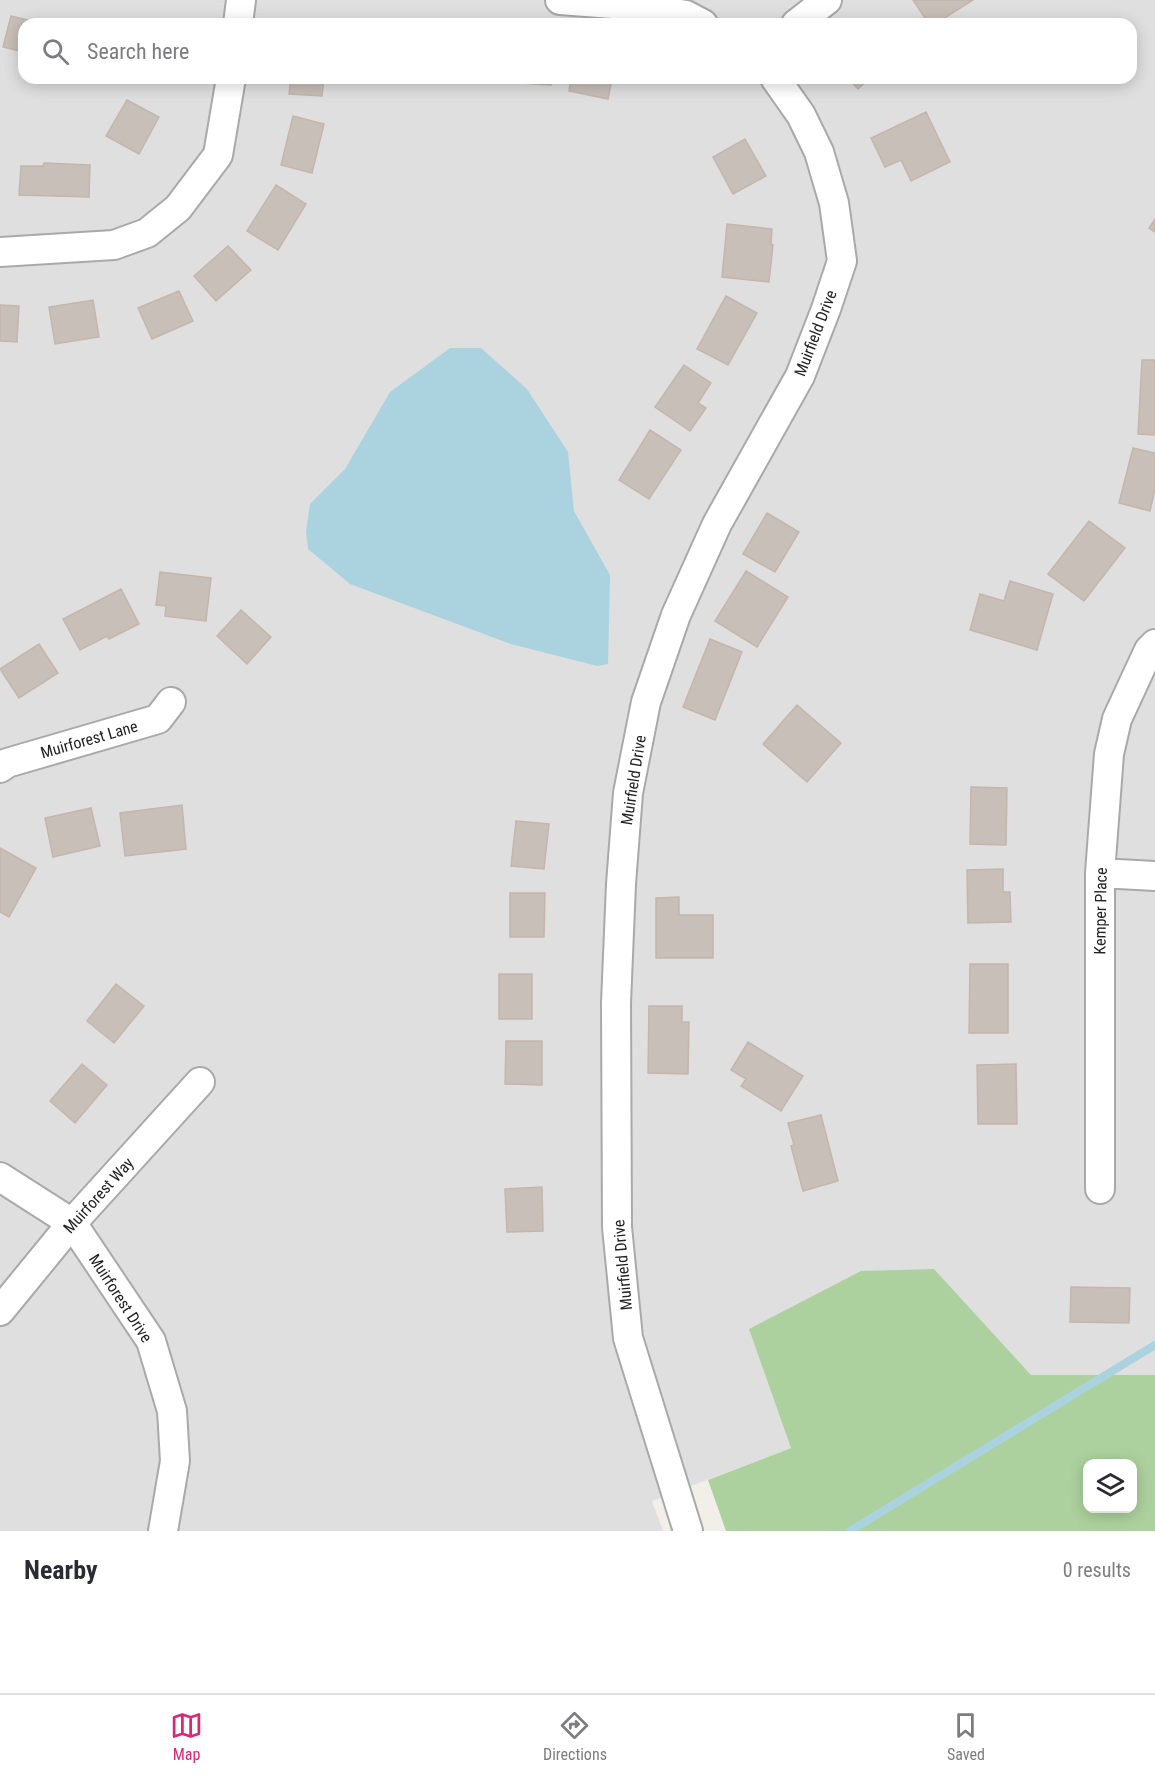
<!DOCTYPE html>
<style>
:root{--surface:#fff;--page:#f7f7f7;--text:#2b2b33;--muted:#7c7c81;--line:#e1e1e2;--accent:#db2777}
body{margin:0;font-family:"Roboto Condensed",sans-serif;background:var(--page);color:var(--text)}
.controls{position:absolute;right:18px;bottom:18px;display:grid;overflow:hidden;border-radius:12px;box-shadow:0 3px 15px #0003}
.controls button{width:54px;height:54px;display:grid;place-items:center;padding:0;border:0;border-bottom:2px solid var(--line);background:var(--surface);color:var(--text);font:30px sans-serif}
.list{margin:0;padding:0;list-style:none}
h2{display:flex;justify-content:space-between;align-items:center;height:78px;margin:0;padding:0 24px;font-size:26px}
h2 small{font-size:20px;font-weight:400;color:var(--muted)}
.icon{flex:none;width:33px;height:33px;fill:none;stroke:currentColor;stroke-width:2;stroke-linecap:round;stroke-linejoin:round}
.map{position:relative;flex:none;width:1155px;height:1531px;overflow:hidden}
.search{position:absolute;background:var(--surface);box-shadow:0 3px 15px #0003;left:18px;right:18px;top:18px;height:66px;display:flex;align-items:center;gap:15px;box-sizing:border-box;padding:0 21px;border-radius:18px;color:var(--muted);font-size:22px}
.sheet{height:162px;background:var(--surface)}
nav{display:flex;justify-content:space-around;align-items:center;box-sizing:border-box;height:84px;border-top:2px solid var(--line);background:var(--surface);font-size:16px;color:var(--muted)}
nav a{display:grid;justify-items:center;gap:3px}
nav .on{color:var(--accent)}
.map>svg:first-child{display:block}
.residential{fill:#e0dfdf;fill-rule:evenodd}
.forest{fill:#add19e;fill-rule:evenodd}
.water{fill:#aad3df}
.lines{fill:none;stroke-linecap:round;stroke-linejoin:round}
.stream{stroke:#aad3df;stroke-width:8}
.building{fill:#c7bfb8;stroke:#c4b6ab;stroke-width:1.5}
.minor-casing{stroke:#a9a9a9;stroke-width:32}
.minor{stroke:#fff;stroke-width:28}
.labels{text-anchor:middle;stroke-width:4.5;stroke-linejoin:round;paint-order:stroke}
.street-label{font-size:16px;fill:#222;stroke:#fff}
</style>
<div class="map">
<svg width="1155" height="1531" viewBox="0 0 1155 1531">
<rect width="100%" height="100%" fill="#f2efe9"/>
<path class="residential" d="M0,0H1155V1375H1031L934,1270L791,1448L652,1501L663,1531H0ZM24,24H1131V78H24Z"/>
<path class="forest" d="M934,1269L1031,1375H1155V1531H726L708,1480L791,1448L749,1329L861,1271ZM1088,1464H1132V1508H1088Z"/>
<path class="water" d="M450,348H481L527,389L568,452L574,511L610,575L608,664L597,666L511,644L350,584L308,549L306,531L310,504L345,469L390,392Z"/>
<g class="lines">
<path class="stream" d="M850,1531L1155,1345"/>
</g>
<path class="building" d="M913,0H973L935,24H929Z
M11,16L44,24H24V52L3,47Z
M149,19L172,22V24H124V21L148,24Z
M136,78H165V82Z
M291,78H324L322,96L289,94Z
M423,78H450L449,82L423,80Z
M507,78H551V85L506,82Z
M571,78H612L608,99L569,91Z
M848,78H870L858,89Z
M127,100L159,117L139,154L106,136Z
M926,112L950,162L911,181L901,160L885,167L871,138Z
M293,116L324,124L312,173L281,165Z
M745,139L766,176L733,194L713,157Z
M44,163L90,165L89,197L19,195L21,166H43Z
M276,185L306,204L278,250L247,231Z
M1155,219V232L1149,228Z
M727,224L772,229L771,244L773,245L769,282L722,277Z
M228,246L251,270L216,301L194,276Z
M179,291L193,321L152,339L138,308Z
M726,296L757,313L728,365L697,349Z
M93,300L99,337L55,344L49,307Z
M0,305L19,306L17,342L0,341Z
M1142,360H1155V435L1138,434Z
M684,365L711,383L698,403L706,408L690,431L655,407Z
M650,430L681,450L649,499L619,480Z
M1133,448L1155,453V489L1150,511L1119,503Z
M767,513L799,532L775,572L743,554Z
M1089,521L1125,548L1084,601L1048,574Z
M746,571L788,597L757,647L715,621Z
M160,572L211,578L206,621L165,616L166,606L156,605Z
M1010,581L1053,594L1037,650L970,630L980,594L1004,601Z
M121,589L139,624L109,639L107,636L80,650L63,619Z
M241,610L271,637L247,664L217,636Z
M710,639L742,652L715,720L683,707Z
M39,644L58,673L19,698L0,669Z
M797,705L841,743L807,782L763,744Z
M971,787L1007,788L1006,845L970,844Z
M182,805L186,849L125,856L120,813Z
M91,808L100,846L53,857L45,818Z
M516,821L549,824L544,869L511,866Z
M0,848L36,868L9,917L0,912Z
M1003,869V892H1010L1011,922L968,923L967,870Z
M510,893H545L544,937H510Z
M679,897V915H713V958H656V898Z
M970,964H1008V1033H969Z
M499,974H532V1019H499Z
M116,984L144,1006L114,1043L87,1021Z
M649,1006H682V1022H689L688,1074L648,1073Z
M506,1041H542V1085L505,1084Z
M748,1042L803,1076L781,1111L741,1086L746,1079L731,1070Z
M82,1064L107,1085L75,1123L50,1101Z
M1016,1064L1017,1124H978L977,1065Z
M821,1115L838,1181L803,1191L791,1146L794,1145L788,1123Z
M542,1187L543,1231L507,1232L505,1189Z
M1071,1287L1130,1288L1129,1323L1070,1322Z"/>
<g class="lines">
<defs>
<path id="minor" d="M560,0L626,5L686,15L703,24
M238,24L241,0
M796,24L827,0
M0,252L114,245L147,233L178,208L218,155L231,78
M0,768L7,763L158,719L171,702
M1100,873L1155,876
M0,1177L72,1223L151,1341L172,1411L175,1461L163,1531
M1100,1189V873L1109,754L1117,719L1149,650L1155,644
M0,1311L72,1223L200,1082
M688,1531L628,1338L617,1227L616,1003L621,884L628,793L646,702L676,615L717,524L800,376L826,309L842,261L834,203L819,152L801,115L775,78"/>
</defs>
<use href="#minor" class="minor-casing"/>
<use href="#minor" class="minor"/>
</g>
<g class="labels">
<g class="street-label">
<text transform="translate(815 333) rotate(-69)" y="6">Muirfield Drive</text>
<text transform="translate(89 739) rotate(-16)" y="6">Muirforest Lane</text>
<text transform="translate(633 780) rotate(-81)" y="6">Muirfield Drive</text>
<text transform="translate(1100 911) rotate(-89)" y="6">Kemper Place</text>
<text transform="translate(98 1195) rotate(-48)" y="6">Muirforest Way</text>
<text transform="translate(622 1265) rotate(-95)" y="6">Muirfield Drive</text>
<text transform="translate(121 1298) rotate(57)" y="6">Muirforest Drive</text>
</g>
</g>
</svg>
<div class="controls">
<button><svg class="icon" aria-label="layers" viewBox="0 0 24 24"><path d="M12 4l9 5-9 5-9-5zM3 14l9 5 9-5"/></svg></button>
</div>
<div class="search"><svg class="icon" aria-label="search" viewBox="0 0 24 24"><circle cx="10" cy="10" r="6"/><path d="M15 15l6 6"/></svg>Search here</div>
</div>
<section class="sheet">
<h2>Nearby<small>0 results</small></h2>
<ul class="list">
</ul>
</section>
<nav>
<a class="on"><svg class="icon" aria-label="map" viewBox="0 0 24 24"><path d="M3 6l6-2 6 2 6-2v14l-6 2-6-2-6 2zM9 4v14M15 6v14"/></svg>Map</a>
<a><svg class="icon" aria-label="directions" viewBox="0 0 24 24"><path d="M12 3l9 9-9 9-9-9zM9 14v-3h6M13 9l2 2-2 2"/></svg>Directions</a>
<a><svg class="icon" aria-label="saved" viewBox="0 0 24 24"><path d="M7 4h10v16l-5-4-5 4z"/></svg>Saved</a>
</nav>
